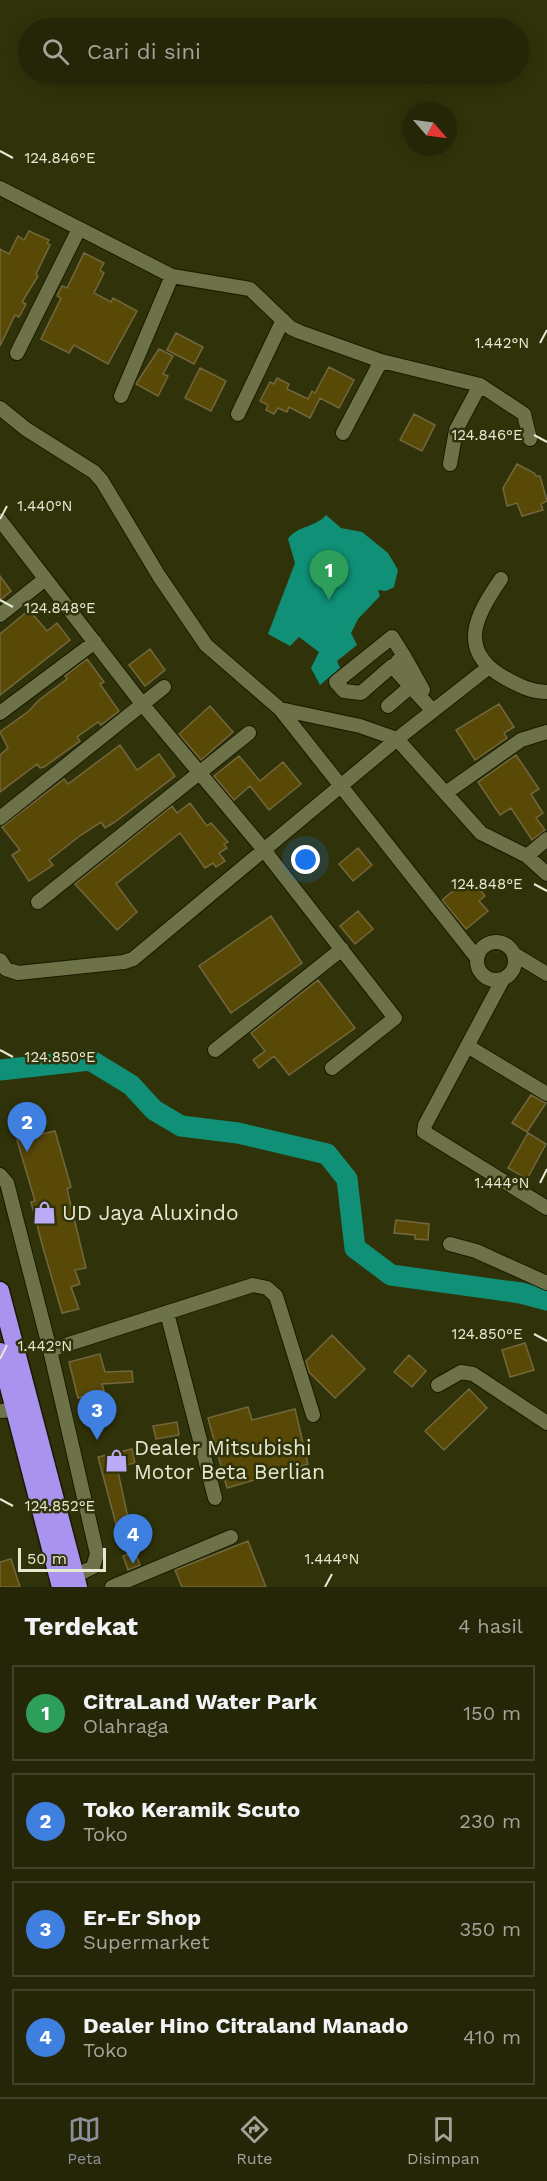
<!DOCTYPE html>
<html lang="id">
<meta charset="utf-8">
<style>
:root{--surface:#242607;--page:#2c2e11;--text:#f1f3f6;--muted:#a3a59b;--line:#414328;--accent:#8c9099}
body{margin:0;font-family:"Work Sans",sans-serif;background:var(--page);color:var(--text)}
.compass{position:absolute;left:403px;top:102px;width:54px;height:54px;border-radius:50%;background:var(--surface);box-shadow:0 3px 15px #0003;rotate:118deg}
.scale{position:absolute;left:18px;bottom:15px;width:88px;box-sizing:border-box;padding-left:6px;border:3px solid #e5e8d2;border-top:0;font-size:16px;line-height:21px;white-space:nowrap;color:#e5e8d2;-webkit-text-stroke:4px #303309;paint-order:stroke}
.you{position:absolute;left:306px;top:860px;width:21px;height:21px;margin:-15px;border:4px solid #fff;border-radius:50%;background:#1a73e8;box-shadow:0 0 0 9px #1a73e833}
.badge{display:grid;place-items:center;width:39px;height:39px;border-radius:50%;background:var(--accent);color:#fff;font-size:20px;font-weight:700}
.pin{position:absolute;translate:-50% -50px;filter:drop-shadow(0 2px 3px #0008)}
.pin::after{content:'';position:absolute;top:32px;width:21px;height:18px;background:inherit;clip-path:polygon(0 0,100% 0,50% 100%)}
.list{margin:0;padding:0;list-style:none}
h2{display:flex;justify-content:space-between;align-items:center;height:78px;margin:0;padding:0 24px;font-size:26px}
h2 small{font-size:20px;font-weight:400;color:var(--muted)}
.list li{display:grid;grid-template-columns:39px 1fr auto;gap:18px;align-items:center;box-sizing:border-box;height:96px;margin:0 12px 12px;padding:0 12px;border:2px solid var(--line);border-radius:0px}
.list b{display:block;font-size:22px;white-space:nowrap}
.list p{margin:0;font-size:20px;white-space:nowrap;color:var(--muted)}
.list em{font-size:20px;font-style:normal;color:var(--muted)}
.icon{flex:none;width:33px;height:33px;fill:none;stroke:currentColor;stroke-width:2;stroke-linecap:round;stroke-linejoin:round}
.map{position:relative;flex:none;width:547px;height:1587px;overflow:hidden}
.search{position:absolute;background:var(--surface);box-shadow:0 3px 15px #0003;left:18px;right:18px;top:18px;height:66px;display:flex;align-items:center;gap:15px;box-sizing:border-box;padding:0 21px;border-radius:33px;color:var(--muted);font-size:22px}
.sheet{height:510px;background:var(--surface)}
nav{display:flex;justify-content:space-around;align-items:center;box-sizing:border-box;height:84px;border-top:2px solid var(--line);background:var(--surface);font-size:16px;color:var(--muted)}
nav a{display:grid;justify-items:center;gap:3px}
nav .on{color:var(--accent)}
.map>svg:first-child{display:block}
.water{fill:#0f9077}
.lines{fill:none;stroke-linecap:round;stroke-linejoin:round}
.river{stroke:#0f9077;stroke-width:21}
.building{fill:#594907;stroke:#73673e;stroke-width:1.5}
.minor-casing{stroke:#181a00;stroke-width:16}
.highway-casing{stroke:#181a00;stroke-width:21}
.minor{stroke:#6d7249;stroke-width:14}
.highway{stroke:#a993ee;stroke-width:18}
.ticks{fill:none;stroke:#e5e8d2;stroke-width:2}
.labels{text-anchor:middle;stroke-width:5;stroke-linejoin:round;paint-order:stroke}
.poi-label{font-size:21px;fill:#e5e8d2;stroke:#303309;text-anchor:start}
.ticks-label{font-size:15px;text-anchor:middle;fill:#e5e8d2;stroke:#303309;stroke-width:5;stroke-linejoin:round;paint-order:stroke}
</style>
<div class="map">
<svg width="547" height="1587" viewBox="0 0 547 1587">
<rect width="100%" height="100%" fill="#303309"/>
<path class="water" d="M326,515L341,528L362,532L388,553L398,570L394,587L386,591L378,590L380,596L358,619L351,633L357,645L337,661L340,668L320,685L311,668L319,652L299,637L290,646L268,634L295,563L288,539C298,525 315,528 326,515Z"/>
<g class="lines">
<path class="river" d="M0,1070L90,1060L131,1085L154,1110L181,1126L238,1133L327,1154L347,1179L355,1248L391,1275L521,1293L547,1300"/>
</g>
<path class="building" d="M29,231L49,240L47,243L50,245L36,274L38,276L22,302L26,304L19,317L15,315L0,346V249L9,254L18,236L24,240Z
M84,253L104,263L100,270L104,273L94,293L111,302L113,298L137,311L108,364L74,345L69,353L41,339L61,298L57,296L62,286L67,288Z
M176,333L203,347L194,364L167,350Z
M159,349L173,356L163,374L168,376L158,396L136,384Z
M329,367L354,380L339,408L320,398L310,418L289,407L287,412L278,408L274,414L266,410L268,405L260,401L270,382L274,384L277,378L289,384L287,389L308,399L312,391L315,393Z
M200,368L226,381L211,411L185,398Z
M414,414L435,425L422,451L400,440Z
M517,464L534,473L536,476H540L547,501L541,504L543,510L522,516L517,503L507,506L503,488Z
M0,576L11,591L0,600Z
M29,610L47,631L57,623L70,640L0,695V634Z
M150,649L165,670L145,686L129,665Z
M87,659L104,682L100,684L119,711L101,725L98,722L77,737L80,741L44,767L40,768L37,764L0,792V755L8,748L0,732L29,711L39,700L67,679L65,676Z
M499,704L514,727L504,733L507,738L475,760L456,730Z
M210,706L233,732L201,760L179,734Z
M120,745L137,770L159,754L175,776L115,822L105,828L101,822L81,835L49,860L53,865L29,881L12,855L20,850L2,827L64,779L68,784Z
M516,755L539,789L531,794L543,813L536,818L545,830L532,840L511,808L500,815L478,782Z
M239,756L260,781L283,762L301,784L269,810L250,786L234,800L214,776Z
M190,803L207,826L211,823L228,842L224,844L227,848L219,853L225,861L216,867L213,863L205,868L180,833L116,884L137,912L117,930L75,884L172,806L177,813Z
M358,848L372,865L353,881L339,864Z
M464,882L471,891L477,886L485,896L479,901L488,911L466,929L442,900Z
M358,911L373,929L355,944L340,926Z
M271,916L302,963L231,1013L199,966Z
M318,980L355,1028L289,1075L274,1056L259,1068L253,1060L265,1051L251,1033Z
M531,1095L546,1103L527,1132L512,1123Z
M55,1131L71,1187L67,1189L86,1268L75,1270L80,1284L71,1287L79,1309L62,1313L42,1244L31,1202L35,1201L17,1140Z
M528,1133L546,1144L527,1179L508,1168Z
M396,1220L429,1224L428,1240L415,1239V1235L394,1233Z
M332,1335L365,1369L335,1398L309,1372L306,1361Z
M525,1343L534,1370L510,1377L502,1350Z
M100,1354L105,1372L132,1371L133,1382L102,1384L104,1391L99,1392L102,1410L86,1413L83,1397L78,1398L69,1362Z
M409,1355L426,1371L412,1387L394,1372Z
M469,1389L487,1408L444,1450L425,1431Z
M248,1407L252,1420L295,1409L308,1464L227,1488L208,1418Z
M177,1422L179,1435L156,1439L153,1426Z
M132,1449L135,1463L117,1467L131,1532L119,1535L98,1457Z
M248,1541L266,1587H182L175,1570Z
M135,1552L140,1565L128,1570L123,1556Z
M11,1559L20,1587H0V1562Z"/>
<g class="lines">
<defs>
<path id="minor" d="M0,188L172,276L250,289L291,328L300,332L381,361L480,385L524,414L530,439
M17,353L79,229
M121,396L172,276
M0,408L26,429L94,472L102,481L159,576L206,645L280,709L477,958
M238,414L283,320
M343,433L381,361
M450,464L456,430L480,385
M0,520L143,705L264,850L395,1018L332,1068
M501,579C475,616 456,652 507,679C520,686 532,692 547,692
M0,615L44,580
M404,656L392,637L336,682L344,691L361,693L392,666L433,711
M398,661L404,656L423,690
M388,706L416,682
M280,709L360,726L397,739L481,833L527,856L547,874
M0,713L95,642
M447,792L521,740L547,732
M0,818L164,687
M527,856L547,839
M38,902L249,733
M477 961a19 19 0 1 1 38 0a19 19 0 1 1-38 0Z
M514,954L547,974
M0,960L6,969L18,973L124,962L133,959L397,739L489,667
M503,979L425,1125L424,1132L547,1208
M469,1047L547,1094
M215,1050L342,949
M0,1175L7,1183L50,1350L97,1554L93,1567L75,1576
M450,1244L476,1251L547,1283
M167,1313L215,1498
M50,1350L253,1285L267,1288L276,1296L313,1415
M438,1385L461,1372L473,1374L547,1423
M0,1411L15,1410
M112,1587L231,1537"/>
<path id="highway" d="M0,1291L78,1587
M0,1352L61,1587"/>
</defs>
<use href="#minor" class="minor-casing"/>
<use href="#highway" class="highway-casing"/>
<use href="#minor" class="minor"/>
<use href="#highway" class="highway"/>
</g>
<path class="ticks" d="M0,151L13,158M540,343L547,330M534,435L547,442M0,519L7,506M0,600L13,607M534,884L547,891M0,1050L13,1057M540,1183L547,1169M534,1334L547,1341M0,1359L7,1345M0,1499L13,1506M325,1587L332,1574"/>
<defs>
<symbol id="shop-bare" viewBox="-9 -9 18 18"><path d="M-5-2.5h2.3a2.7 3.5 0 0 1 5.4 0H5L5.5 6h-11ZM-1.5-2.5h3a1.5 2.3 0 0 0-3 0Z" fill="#bbaaf6" stroke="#303309" stroke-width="2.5" paint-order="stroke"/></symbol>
</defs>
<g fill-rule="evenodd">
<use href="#shop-bare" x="28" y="1196" width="33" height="33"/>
<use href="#shop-bare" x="100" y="1444" width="33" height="33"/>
</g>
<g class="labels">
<g class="poi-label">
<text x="62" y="1220">UD Jaya Aluxindo</text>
<text x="134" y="1455">Dealer Mitsubishi<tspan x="134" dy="24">Motor Beta Berlian</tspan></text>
</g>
</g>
<g class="ticks-label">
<text x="60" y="163">124.846°E</text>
<text x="502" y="348">1.442°N</text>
<text x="487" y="440">124.846°E</text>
<text x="45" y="511">1.440°N</text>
<text x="60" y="613">124.848°E</text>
<text x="487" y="889">124.848°E</text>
<text x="60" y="1062">124.850°E</text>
<text x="502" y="1188">1.444°N</text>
<text x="487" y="1339">124.850°E</text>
<text x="45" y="1351">1.442°N</text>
<text x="60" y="1511">124.852°E</text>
<text x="332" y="1564">1.444°N</text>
</g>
</svg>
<svg class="compass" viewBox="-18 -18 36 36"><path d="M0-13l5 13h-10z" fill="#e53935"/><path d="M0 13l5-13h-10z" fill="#a3a59b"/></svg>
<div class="scale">50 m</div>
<div class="you"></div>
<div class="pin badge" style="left:329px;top:600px;background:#2e9e5b">1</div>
<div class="pin badge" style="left:27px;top:1152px;background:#3f7fe0">2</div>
<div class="pin badge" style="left:97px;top:1440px;background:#3f7fe0">3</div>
<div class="pin badge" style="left:133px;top:1564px;background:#3f7fe0">4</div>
<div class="search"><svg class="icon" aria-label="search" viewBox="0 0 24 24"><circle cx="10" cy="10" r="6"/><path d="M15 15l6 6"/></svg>Cari di sini</div>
</div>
<section class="sheet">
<h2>Terdekat<small>4 hasil</small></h2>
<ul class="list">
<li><span class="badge" style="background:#2e9e5b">1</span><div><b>CitraLand Water Park</b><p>Olahraga</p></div><em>150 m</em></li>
<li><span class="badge" style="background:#3f7fe0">2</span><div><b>Toko Keramik Scuto</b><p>Toko</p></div><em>230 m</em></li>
<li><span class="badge" style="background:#3f7fe0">3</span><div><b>Er-Er Shop</b><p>Supermarket</p></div><em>350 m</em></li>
<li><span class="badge" style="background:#3f7fe0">4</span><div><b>Dealer Hino Citraland Manado</b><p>Toko</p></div><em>410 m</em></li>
</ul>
</section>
<nav>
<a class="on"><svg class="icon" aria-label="map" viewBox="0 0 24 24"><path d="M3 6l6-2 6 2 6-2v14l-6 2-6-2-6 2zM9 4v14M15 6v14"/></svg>Peta</a>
<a><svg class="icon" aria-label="directions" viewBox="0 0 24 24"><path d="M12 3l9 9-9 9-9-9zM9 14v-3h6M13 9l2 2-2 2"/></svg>Rute</a>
<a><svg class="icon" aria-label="saved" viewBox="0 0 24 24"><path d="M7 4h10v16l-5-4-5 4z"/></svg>Disimpan</a>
</nav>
